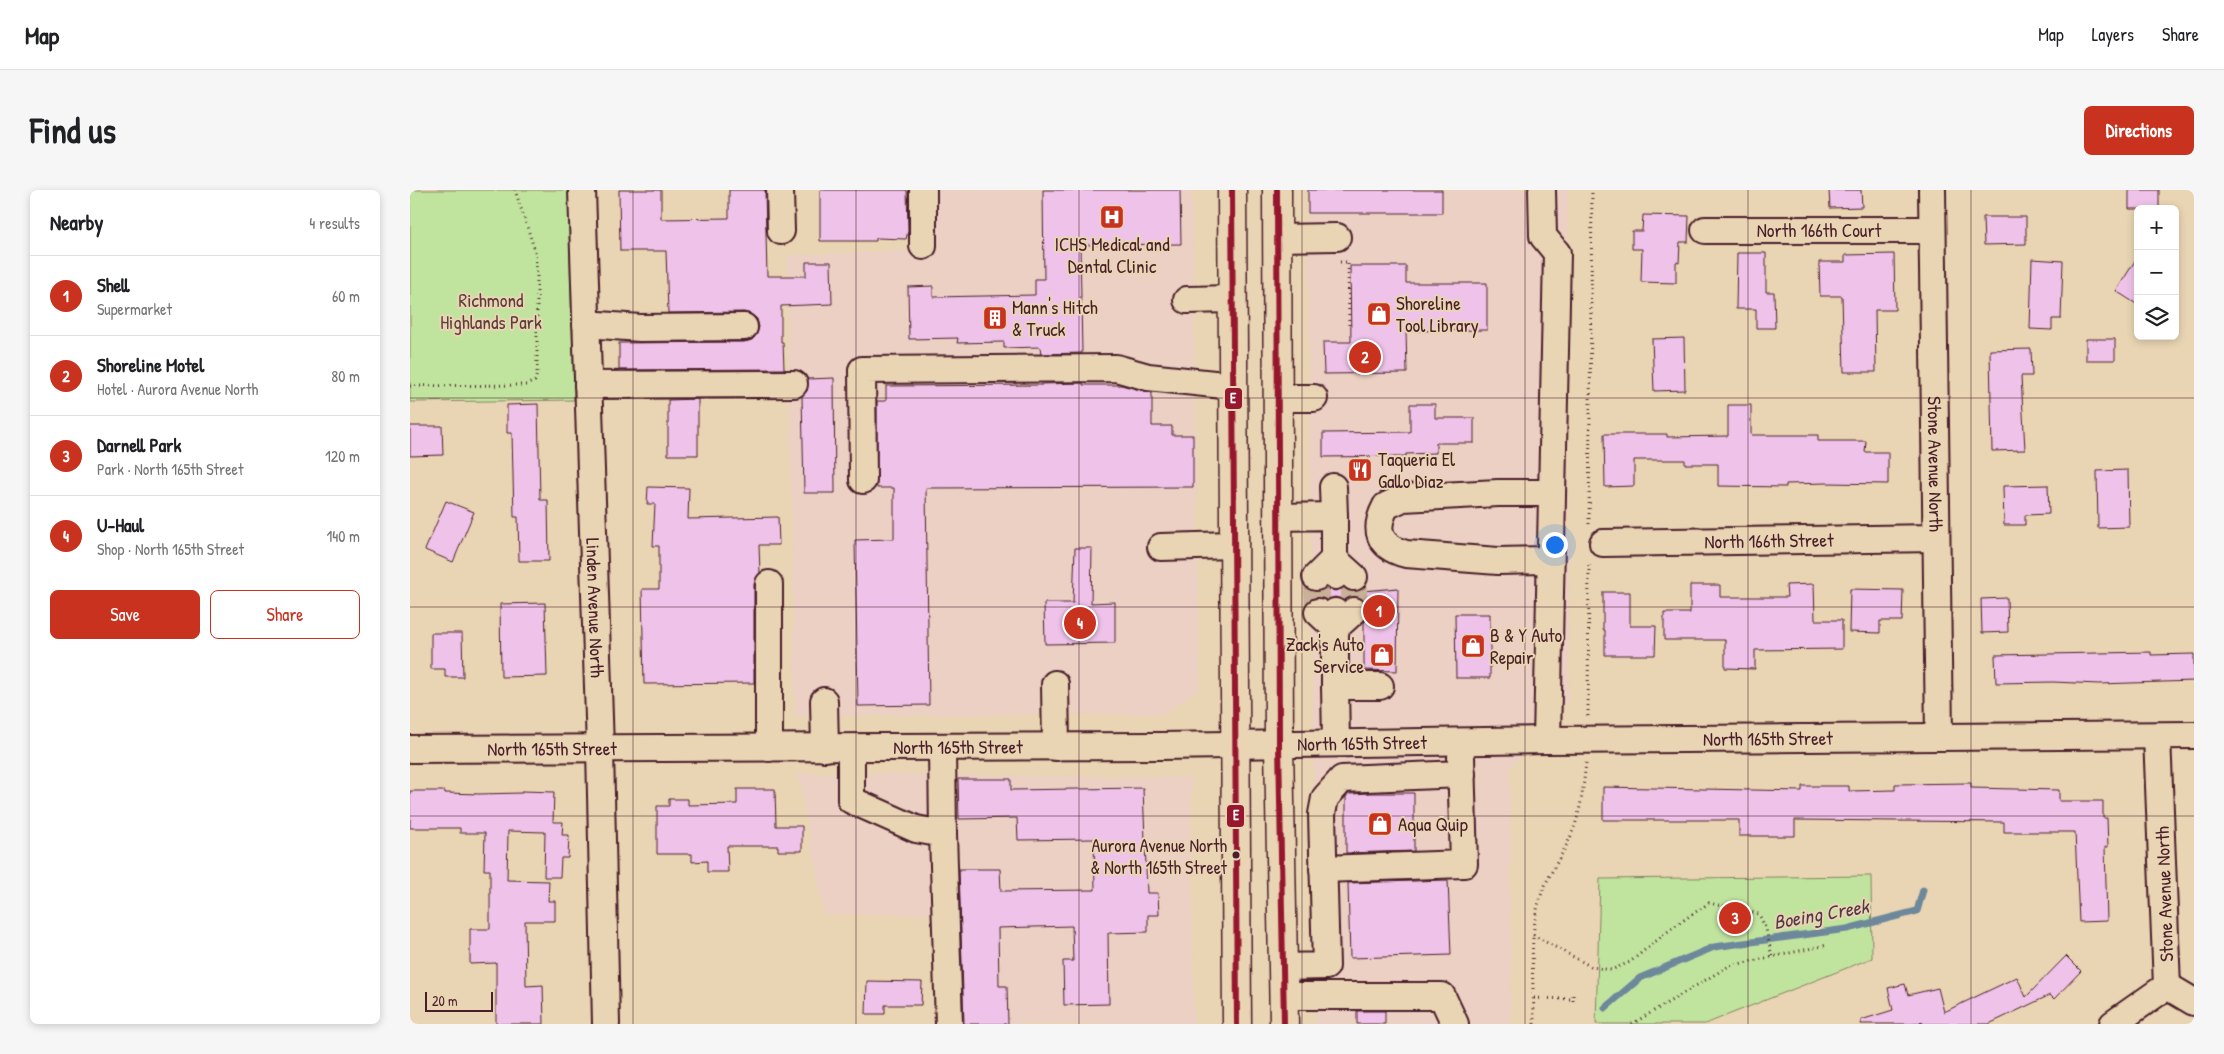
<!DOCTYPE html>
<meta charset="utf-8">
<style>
:root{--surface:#fff;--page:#f6f6f6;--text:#202124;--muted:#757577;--line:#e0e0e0;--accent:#c8321e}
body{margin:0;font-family:"Patrick Hand",sans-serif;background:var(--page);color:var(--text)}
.controls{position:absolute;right:15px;top:15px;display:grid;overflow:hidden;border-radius:8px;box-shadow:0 2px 8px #0003}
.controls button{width:45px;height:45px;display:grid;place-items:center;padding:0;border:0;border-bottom:1px solid var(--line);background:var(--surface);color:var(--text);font:25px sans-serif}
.scale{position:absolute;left:15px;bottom:12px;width:68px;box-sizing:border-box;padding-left:5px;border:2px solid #4a1f2b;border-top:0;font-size:14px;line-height:18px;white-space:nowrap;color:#4a1f2b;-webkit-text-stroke:4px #e9d5b3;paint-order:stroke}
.you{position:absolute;left:1144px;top:354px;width:18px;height:18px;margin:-12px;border:4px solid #fff;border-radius:50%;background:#1a73e8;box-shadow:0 0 0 8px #1a73e833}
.badge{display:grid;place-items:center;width:32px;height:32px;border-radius:50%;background:var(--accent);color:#fff;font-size:16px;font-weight:700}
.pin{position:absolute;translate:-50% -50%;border:2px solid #fff;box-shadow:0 1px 5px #0006}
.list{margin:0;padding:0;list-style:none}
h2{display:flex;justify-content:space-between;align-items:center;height:65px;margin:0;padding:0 20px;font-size:21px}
h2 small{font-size:16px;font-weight:400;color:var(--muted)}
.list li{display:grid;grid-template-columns:32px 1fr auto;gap:15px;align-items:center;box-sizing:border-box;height:80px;padding:0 20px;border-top:1px solid var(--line)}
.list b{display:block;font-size:19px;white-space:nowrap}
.list p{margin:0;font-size:16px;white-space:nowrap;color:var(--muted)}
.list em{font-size:16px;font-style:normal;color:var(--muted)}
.actions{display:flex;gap:10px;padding:15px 20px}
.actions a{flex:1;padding:11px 0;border:1px solid var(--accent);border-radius:8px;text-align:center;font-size:18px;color:var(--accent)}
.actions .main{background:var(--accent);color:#fff}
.icon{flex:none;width:28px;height:28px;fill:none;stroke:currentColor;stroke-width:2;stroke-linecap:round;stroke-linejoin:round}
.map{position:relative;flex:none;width:1784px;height:834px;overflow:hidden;border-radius:8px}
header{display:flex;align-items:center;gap:30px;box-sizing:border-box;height:70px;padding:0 25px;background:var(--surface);border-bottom:1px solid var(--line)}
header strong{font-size:24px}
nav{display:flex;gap:28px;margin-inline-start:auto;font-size:18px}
.intro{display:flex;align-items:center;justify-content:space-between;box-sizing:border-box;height:120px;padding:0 30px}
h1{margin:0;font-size:35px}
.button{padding:12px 22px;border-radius:8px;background:var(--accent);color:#fff;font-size:18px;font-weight:700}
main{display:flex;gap:30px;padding:0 30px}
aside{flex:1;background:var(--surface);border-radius:8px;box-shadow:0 2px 8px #0003}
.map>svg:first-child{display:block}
.built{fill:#ebd0c3}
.green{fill:#c0e49e;stroke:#858264}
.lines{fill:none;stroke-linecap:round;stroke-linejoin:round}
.stream{stroke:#6d879b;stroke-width:7}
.building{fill:#efc3e9;stroke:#4a1f2b}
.minor-tunnel{stroke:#c9b198;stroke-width:26;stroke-dasharray:26 13;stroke-linecap:butt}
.minor-casing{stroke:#4a1f2b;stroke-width:30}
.highway-casing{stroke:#4a1f2b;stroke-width:31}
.path{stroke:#4a1f2b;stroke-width:3;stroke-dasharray:1 4;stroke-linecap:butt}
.minor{stroke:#e9d5b3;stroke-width:26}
.highway{stroke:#e9d5b3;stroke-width:28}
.bus-1-casing{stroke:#e9d5b3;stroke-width:10}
.bus-1{stroke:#96172e;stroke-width:6}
.grid{fill:none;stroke:#4a1f2b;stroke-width:1;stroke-opacity:0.55}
.bus-dot{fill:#4a1f2b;stroke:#e9d5b3;stroke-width:2}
.labels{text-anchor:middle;stroke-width:4;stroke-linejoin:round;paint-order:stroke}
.bus-label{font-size:18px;fill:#4a1f2b;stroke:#e9d5b3;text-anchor:end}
.street-label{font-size:19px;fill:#4a1f2b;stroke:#e9d5b3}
.poi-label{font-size:19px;fill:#4a1f2b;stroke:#e9d5b3;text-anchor:start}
.park-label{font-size:19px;fill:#5c3d3c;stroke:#e9d5b3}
.water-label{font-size:20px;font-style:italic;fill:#533947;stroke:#e9d5b3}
.line-badge{stroke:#e9d5b3;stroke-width:2}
.badge-label{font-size:14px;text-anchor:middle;font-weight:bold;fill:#fff}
</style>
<header>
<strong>Map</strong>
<nav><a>Map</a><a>Layers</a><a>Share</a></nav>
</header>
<div class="intro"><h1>Find us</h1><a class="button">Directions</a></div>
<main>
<aside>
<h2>Nearby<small>4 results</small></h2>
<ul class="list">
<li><span class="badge">1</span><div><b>Shell</b><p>Supermarket</p></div><em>60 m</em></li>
<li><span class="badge">2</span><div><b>Shoreline Motel</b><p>Hotel · Aurora Avenue North</p></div><em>80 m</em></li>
<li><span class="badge">3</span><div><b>Darnell Park</b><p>Park · North 165th Street</p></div><em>120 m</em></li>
<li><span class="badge">4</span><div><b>U-Haul</b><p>Shop · North 165th Street</p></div><em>140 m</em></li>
</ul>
<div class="actions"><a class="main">Save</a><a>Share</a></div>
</aside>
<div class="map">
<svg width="1784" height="834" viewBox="0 0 1784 834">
<rect width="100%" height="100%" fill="#e9d5b3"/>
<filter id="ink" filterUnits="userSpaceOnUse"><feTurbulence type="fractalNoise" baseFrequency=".02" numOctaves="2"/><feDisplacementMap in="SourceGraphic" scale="10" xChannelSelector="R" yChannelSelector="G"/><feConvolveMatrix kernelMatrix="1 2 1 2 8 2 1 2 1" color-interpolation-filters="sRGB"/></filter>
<g filter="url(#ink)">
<path class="built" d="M526,0H782L790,498L755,524L385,526L377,65L528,59Z
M897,0H1158L1159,510L1100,578L1101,834H906Z
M388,583L781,587L784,834H536L534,724L414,725Z"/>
<path class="green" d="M0,0H158L164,210L0,212Z
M1461,686L1462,768L1295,834H1186L1190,689Z"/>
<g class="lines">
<path class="stream" d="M1195,818L1230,788L1304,757L1437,739L1507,721L1513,700"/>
</g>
<path class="building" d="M209,0H251V29L319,28V0H355L357,86H396V72H421L422,114L371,116V152H373L374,179L209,180V153L334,152L342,150L347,144L349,137L347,129L341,124L334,122L258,123L256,61H210Z
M410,0H497L498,41L496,49L466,48V51H410Z
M633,0H770L771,54L670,55L672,163L631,164L630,157L594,158V152L547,153L548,148L499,149L498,97L523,96V107L625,105V89H634Z
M898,0H1032V23H898Z
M1419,0H1451L1452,17L1420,18Z
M1719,0H1749V19H1719Z
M1233,25L1279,26L1278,52H1270L1269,73L1266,72V93L1231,92L1232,59H1222V41H1232Z
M1573,27H1616V54L1574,55Z
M1327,63H1356V102H1364L1365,138H1346V119H1326Z
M1484,64L1485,120H1465L1466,182H1434L1432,106H1410L1409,72H1435V65Z
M1728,66V115L1706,101Z
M1622,69L1653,71L1651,129H1642V140L1620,139Z
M940,76H996V93H1077V140L996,141L997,183L914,184L913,152H941Z
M1274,148L1275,200L1244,201L1242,149Z
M1676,149H1705V170H1676Z
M1621,159L1622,186H1611L1615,260L1582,261L1580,160Z
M424,188L425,303H394L392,206L397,201L398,189Z
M673,193V195H711L742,203V236H762V245H783V297L516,298L519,515L448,516L445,350L484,349V298H467V211H476V196L632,195V194Z
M288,209V265H258V210Z
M128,214L130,310H138L139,371H109L108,327H104L102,243H97V215Z
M1000,214H1025V228H1064V253H1026V263L996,264V266L913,267V243L1000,242Z
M1318,215H1341V245H1408V251H1456L1455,262H1478V294L1417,293L1376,294V297L1308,296V274H1275V270H1224V296L1195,297L1194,244H1257V247L1318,246Z
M0,236H32L33,265L0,266Z
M1718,280L1719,337L1688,338L1687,281Z
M1638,295L1639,324L1615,325V335H1594L1593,296Z
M238,297L279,298L278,329L368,327L369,355H349L350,383L344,394V493L234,494L232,399H249V356H243L245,314H237Z
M36,311L64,322L43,372L15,360Z
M665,358H682L681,413L705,412V453L635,454L634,413H663Z
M1404,394L1405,430H1432V459L1345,460V479L1315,478V450H1254V423H1280V395H1310V407H1377L1376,395Z
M916,398L925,401L934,398L941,402L988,398L987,481L954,480V433L958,426L959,417L955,411L948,407L940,406L934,410L925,407L916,410L911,407L901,409V401L909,402Z
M1440,399L1493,400L1492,431H1470V443L1439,442Z
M1193,402H1220V436H1246L1245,465H1195V440H1193Z
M1597,408L1598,442L1572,443L1571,409Z
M135,413L137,486L91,487L90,414Z
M1045,424H1080V488H1046Z
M21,443H52L53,487H35V479H21Z
M1741,462V465L1784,464V491L1689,494L1643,492L1586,493L1585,465Z
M548,589H601V600L733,598L737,703H748L749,725H738V742L698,743L699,814L654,815L653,771H663L662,736L588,738L589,796H597L598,834H554L549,679H590L591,701L685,700L684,649L608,650L607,628L549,629Z
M1561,593V598L1649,600V611H1693V628H1697L1698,657H1695L1697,731L1669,732L1665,642H1594V632L1385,630V646H1329V630H1193V597L1392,601V596H1439V601L1485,600V594Z
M327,599H365L366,636H392V661H368V656H317L318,682H297V671L282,672V664H247V616H259V609H278V615L327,614Z
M0,601H35V603L69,604L112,603V601L144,602L143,632H153L152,645H159L158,668H151L150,687H134L135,642L98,641L97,690L139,691L138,711H145V731H115L116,796L133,795L134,834H86V773L60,774V739H80V680H74L75,643H50V638H0Z
M962,603H1004V661L936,663V606L939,604Z
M1038,690L1041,765L940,768L938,693Z
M1656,766L1671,781L1644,809L1640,805L1579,834H1508L1513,832L1503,834H1451V830L1483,820L1478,798L1495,794L1498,805L1528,798L1534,822L1607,787L1616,807Z
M457,791L512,792L511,815H475V824H456Z
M947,821H975V834H947Z"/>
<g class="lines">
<path class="minor-tunnel" d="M906,387L908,422
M944,387V421"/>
<defs>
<g id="minor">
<path id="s1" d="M172,0L190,559L196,834"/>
<path d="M370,0L371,41"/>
<path d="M513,0V56"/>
<path d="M1132,0L1133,46L1147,63L1137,550"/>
<path id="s2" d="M1522,0L1529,547"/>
<path id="s3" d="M1295,40H1522"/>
<path d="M867,48L927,47"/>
<path d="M777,110L822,109"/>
<path d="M176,134L230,138L334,137"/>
<path d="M178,195L384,194"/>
<path d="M868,208H904"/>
<path d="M453,290L452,180L706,178L738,187L823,196"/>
<path d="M923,297L924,326"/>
<path d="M868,327L924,326V369L906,387"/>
<path id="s4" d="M1193,353L1526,348"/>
<path d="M751,357L823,355"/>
<path d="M1140,370L1088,371L996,364C969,357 963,340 976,316L993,308L1088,303H1141"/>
<path d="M925,386L924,369L944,387"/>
<path d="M359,394V558"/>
<path d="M944,421L925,438V496H970"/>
<path d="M908,422L925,438V422"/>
<path d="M645,494L646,557"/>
<path d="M925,496L926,553"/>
<path d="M414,511L415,558"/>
<path d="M441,558V610L506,639L533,644L532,557"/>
<path id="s5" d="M0,559L751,556L1137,550L1784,545"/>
<path d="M533,644L539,834"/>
<path d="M913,679L1054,674L1051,567"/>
<path d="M873,777L916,776L912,624L915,608L932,589L1052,584"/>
<path d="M1757,796L1784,812"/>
<path d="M873,806H1032L1045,834"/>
<path d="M1703,834L1757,796L1747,546"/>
</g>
<path id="highway" d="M822,0L827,834
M867,0L869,554L874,834"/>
</defs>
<use href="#minor" class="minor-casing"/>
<use href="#highway" class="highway-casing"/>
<path class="path" d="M930,72H938L939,138
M0,196L116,195L125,191L127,183V86L125,61L105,0
M1179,334L1182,0
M1178,526L1179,372
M1123,745L1182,777L1201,780L1220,772L1262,738L1299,713L1349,724L1356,739L1362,767
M1163,805V813
M1124,808L1163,809
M1124,834C1124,795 1118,750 1129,712C1135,690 1149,671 1159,650C1171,625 1173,599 1176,572
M1222,834L1319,776L1417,755"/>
<use href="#minor" class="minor"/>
<use href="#highway" class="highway"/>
<defs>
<path id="bus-1" d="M822,0L827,834
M867,0L869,554L874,834"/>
</defs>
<use href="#bus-1" class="bus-1-casing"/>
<use href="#bus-1" class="bus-1"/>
</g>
</g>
<path class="grid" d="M223,0V834M446,0V834M669,0V834M892,0V834M1115,0V834M1338,0V834M1561,0V834M0,208H1784M0,417H1784M0,626H1784"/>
<defs>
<symbol id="hospital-square" viewBox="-11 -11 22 22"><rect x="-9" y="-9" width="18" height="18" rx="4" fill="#c8321e" stroke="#e9d5b3"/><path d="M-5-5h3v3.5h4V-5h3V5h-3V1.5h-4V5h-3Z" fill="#fff"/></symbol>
<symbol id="shop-square" viewBox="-11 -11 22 22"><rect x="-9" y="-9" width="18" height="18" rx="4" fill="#c8321e" stroke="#e9d5b3"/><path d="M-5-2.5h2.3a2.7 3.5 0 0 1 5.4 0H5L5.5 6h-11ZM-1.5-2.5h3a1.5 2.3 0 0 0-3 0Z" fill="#fff"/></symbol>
<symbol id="building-square" viewBox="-11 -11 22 22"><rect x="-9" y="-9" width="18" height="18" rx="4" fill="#c8321e" stroke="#e9d5b3"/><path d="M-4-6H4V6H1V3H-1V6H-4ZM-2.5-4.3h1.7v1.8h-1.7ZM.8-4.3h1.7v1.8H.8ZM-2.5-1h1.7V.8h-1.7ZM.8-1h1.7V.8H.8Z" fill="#fff"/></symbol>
<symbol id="restaurant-square" viewBox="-11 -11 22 22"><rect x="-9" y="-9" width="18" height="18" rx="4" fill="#c8321e" stroke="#e9d5b3"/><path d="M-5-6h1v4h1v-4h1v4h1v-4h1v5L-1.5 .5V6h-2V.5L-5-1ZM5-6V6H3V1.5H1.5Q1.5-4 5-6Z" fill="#fff"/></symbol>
</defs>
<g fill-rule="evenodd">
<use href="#hospital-square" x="688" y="13" width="28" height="28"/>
<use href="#shop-square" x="955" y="110" width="28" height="28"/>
<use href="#building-square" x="571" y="114" width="28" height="28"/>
<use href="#restaurant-square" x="936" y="266" width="28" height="28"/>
<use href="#shop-square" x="1049" y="442" width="28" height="28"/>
<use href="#shop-square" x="958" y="451" width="28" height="28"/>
<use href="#shop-square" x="956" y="620" width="28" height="28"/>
</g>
<circle class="bus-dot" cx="826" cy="665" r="4.5"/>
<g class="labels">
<g class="bus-label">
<text x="817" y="662">Aurora Avenue North<tspan x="817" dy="22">&amp; North 165th Street</tspan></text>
</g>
<g class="street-label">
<text dy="7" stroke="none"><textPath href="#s3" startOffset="114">North 166th Court</textPath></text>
<text dy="7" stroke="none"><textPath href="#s2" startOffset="274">Stone Avenue North</textPath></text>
<text dy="7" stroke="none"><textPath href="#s4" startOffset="166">North 166th Street</textPath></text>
<text dy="7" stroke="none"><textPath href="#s1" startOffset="418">Linden Avenue North</textPath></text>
<text dy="7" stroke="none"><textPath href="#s5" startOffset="1358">North 165th Street</textPath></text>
<text dy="7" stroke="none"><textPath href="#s5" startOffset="952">North 165th Street</textPath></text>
<text dy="7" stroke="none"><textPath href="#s5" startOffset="548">North 165th Street</textPath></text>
<text dy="7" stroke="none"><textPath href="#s5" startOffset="142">North 165th Street</textPath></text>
<text transform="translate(1754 704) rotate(-92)" y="7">Stone Avenue North</text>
</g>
<g class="poi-label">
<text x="702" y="61" text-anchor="middle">ICHS Medical and<tspan x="702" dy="22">Dental Clinic</tspan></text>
<text x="986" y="120">Shoreline<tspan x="986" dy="22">Tool Library</tspan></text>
<text x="602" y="124">Mann's Hitch<tspan x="602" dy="22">&amp; Truck</tspan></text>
<text x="968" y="276">Taqueria El<tspan x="968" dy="22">Gallo Diaz</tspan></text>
<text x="1080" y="452">B &amp; Y Auto<tspan x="1080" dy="22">Repair</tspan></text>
<text x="954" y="461" text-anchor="end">Zack's Auto<tspan x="954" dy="22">Service</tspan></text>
<text x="988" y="641">Aqua Quip</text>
</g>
<g class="park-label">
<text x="81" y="117">Richmond<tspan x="81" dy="22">Highlands Park</tspan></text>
</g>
<g class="water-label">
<text transform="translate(1411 724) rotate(-10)" y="7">Boeing Creek</text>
</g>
</g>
<g class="line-badge">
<rect x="814" y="197" width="19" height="23" rx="5" fill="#96172e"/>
<rect x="816" y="614" width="19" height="24" rx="5" fill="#96172e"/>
</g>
<g class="badge-label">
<text x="823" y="213">E</text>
<text x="826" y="630">E</text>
</g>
</svg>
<div class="controls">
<button>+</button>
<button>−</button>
<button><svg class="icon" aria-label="layers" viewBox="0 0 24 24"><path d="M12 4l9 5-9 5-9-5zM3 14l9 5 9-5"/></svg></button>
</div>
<div class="scale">20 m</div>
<div class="you"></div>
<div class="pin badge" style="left:969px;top:421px">1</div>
<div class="pin badge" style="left:955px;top:167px">2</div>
<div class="pin badge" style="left:1325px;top:728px">3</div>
<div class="pin badge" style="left:670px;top:433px">4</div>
</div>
</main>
